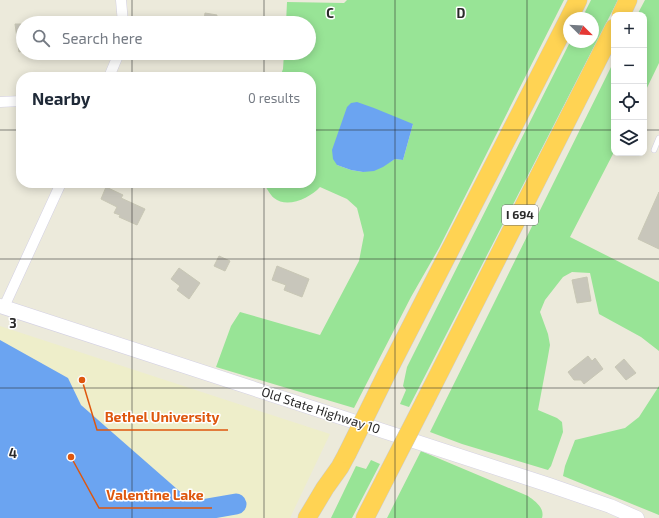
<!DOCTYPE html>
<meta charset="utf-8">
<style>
:root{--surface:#fff;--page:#f6f6f7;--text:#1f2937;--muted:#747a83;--line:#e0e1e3}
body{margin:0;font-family:"Exo 2",sans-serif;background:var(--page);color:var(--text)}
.controls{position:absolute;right:12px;top:12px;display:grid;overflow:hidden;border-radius:8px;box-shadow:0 2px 10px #0003}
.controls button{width:36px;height:36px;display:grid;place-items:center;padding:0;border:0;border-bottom:1px solid var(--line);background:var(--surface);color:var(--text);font:20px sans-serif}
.compass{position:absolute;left:563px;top:12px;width:36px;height:36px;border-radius:50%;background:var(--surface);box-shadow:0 2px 10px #0003;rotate:114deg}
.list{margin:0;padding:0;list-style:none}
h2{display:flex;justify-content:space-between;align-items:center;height:52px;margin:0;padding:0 16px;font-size:17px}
h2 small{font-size:13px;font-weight:400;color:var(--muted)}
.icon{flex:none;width:22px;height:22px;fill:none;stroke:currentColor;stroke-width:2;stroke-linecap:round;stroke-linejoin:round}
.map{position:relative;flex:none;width:659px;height:518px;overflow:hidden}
.search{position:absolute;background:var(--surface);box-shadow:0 2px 10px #0003;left:16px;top:16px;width:300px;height:44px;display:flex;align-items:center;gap:10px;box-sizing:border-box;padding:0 14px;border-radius:22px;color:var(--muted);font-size:15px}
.panel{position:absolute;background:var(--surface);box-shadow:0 2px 10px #0003;left:16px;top:72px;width:300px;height:116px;border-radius:16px}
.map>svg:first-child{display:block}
.education{fill:#eeeeca}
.green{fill:#98e496;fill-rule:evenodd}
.water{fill:#6ba4f1}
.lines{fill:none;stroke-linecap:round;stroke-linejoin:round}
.river{stroke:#6ba4f1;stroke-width:21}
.building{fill:#c8c6bb;stroke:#c8c7b5}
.lane-casing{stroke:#d3d0e3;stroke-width:6}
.street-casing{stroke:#d3d0e3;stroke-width:11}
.secondary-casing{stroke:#d3d0e3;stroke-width:15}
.highway-casing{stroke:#ccc;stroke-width:19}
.lane{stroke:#fff;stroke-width:5}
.street{stroke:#fff;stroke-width:10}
.secondary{stroke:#fff;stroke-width:14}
.highway{stroke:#ffd353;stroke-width:18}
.highway-bridge-casing{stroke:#ccc;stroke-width:19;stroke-linecap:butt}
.highway-bridge{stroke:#ffd353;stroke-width:18}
.grid{fill:none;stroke:#2a2a2a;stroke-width:1;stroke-opacity:0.55}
.labels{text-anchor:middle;stroke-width:3;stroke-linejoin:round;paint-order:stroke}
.shield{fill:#fff;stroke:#6a6a6a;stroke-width:1}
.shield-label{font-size:12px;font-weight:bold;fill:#2a2a2a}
.street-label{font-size:13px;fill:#2a2a2a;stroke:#fff}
.grid-label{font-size:13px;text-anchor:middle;font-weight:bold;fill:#2a2a2a;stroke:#fff;stroke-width:3;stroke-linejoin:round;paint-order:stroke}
.leader{fill:none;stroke:#de570e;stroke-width:1.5}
.callout-dot{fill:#de570e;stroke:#fff;stroke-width:1.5}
.callout-label{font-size:14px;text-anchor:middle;font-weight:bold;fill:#de570e;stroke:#fff;stroke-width:3;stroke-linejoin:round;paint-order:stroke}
</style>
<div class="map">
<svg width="659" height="518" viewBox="0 0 659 518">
<rect width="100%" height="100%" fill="#eceadb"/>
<path class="education" d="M0,326L330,434L290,518H0Z"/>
<path class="green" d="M347,0H564L439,248L411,297L354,408L216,367L231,326L240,312L320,335L359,261L364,235L357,208L347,199L320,187C310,198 287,209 274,198C270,195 267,188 263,183H311V77H280L283,69L284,53H309V23H286L287,2L344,3ZM413,124L403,160L395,159L390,162L363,172L351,170L337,165Z
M591,0H618L409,407L400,404L406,390L403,386L407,367L570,42H593V18H582Z
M645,0H659V63L644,94V15H637Z
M614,61V152L570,237L659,282V351L641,337L599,314L590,273L572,272L563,277L545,300L540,312L548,334L550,345L547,362L538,410L557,418L562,422L563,432L551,466L548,470L462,444L430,432Z
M659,386V515L563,476L565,466L575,440L625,428L639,417Z
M421,451L528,496C535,501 545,508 542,518H387Z
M371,460L380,464L352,518H331L356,466L366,469Z"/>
<path class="water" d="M357,102L374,108L413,124L403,160L395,159L383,167L374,171L363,172L351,170L337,165L333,159L332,150L347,107L351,103Z
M0,340L68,378L81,405L201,510L195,518H0Z"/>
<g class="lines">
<path class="river" d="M173,512L201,510L236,504"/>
</g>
<path class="building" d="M205,13L217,15L216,22L222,23H193V18L204,20Z
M41,19V23H29V21Z
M82,19L83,22L93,19L95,23H66Z
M15,24H21L22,28L23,27V51L19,52Z
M106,187L123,195L121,198L145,209L137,225L119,217L120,215L114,213L117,207L101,199Z
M659,192V249L638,239Z
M219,256L230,261L225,271L214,266Z
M277,266L309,279L302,297L284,290L286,285L272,280Z
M179,268L200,283L189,299L177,290L180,286L171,279Z
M587,277L591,301L577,303L572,280Z
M588,356L592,361L595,358L603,369L584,384L581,380H574L568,372Z
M624,359L636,373L626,380L615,367Z"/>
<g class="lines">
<defs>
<path id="lane" d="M654,150L659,138"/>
<path id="street" d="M121,0L123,23
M109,77L119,53
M0,102L21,101
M4,307L61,183"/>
<path id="secondary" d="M0,306L549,485L610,506L637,518"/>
<path id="highway" d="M621,15L628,0
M569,18L578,0
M387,373L569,18
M425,401L614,28
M307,518L325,488L340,467L347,454
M365,518L385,479"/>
</defs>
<use href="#lane" class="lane-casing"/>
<use href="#street" class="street-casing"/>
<use href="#secondary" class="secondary-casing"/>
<use href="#highway" class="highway-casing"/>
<use href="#lane" class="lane"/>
<use href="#street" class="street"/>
<use href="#secondary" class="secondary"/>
<use href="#highway" class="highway"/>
<defs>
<path id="highway-bridge" d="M347,454L387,373
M385,479L425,401"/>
</defs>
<use href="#highway-bridge" class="highway-bridge-casing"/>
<use href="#highway-bridge" class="highway-bridge"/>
</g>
<path class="grid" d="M132,0V23M264,0V23M395,0V518M527,0V518M132,53V77M264,53V77M0,130H21M311,130H614M644,130H659M132,183V518M264,183V518M0,259H659M0,388H659"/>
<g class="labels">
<rect class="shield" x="502" y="205" width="36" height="20" rx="3"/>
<g class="shield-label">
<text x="520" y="219">I 694</text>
</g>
<g class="street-label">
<text transform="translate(321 410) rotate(18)" y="5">Old State Highway 10</text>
</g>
</g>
<g class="grid-label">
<text x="330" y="18">C</text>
<text x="461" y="18">D</text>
<text x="13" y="328">3</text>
<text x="13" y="458">4</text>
</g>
<path class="leader" d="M82 380L97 430H228M71 457L99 508H212"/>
<g class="callout-dot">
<circle cx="82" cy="380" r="4"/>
<circle cx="71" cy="457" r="4"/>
</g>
<g class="callout-label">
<text x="162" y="422">Bethel University</text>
<text x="155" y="500">Valentine Lake</text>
</g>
</svg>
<div class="controls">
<button>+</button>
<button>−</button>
<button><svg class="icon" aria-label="locate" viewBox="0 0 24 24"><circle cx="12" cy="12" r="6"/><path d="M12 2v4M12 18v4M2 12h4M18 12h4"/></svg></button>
<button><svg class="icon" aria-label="layers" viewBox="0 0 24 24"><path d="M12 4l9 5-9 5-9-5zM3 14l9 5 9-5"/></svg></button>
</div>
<svg class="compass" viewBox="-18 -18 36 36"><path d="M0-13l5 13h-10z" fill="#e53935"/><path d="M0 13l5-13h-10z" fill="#747a83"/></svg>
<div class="search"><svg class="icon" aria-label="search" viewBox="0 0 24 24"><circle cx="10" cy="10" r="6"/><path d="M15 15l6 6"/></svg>Search here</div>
<section class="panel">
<h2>Nearby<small>0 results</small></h2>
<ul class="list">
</ul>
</section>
</div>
